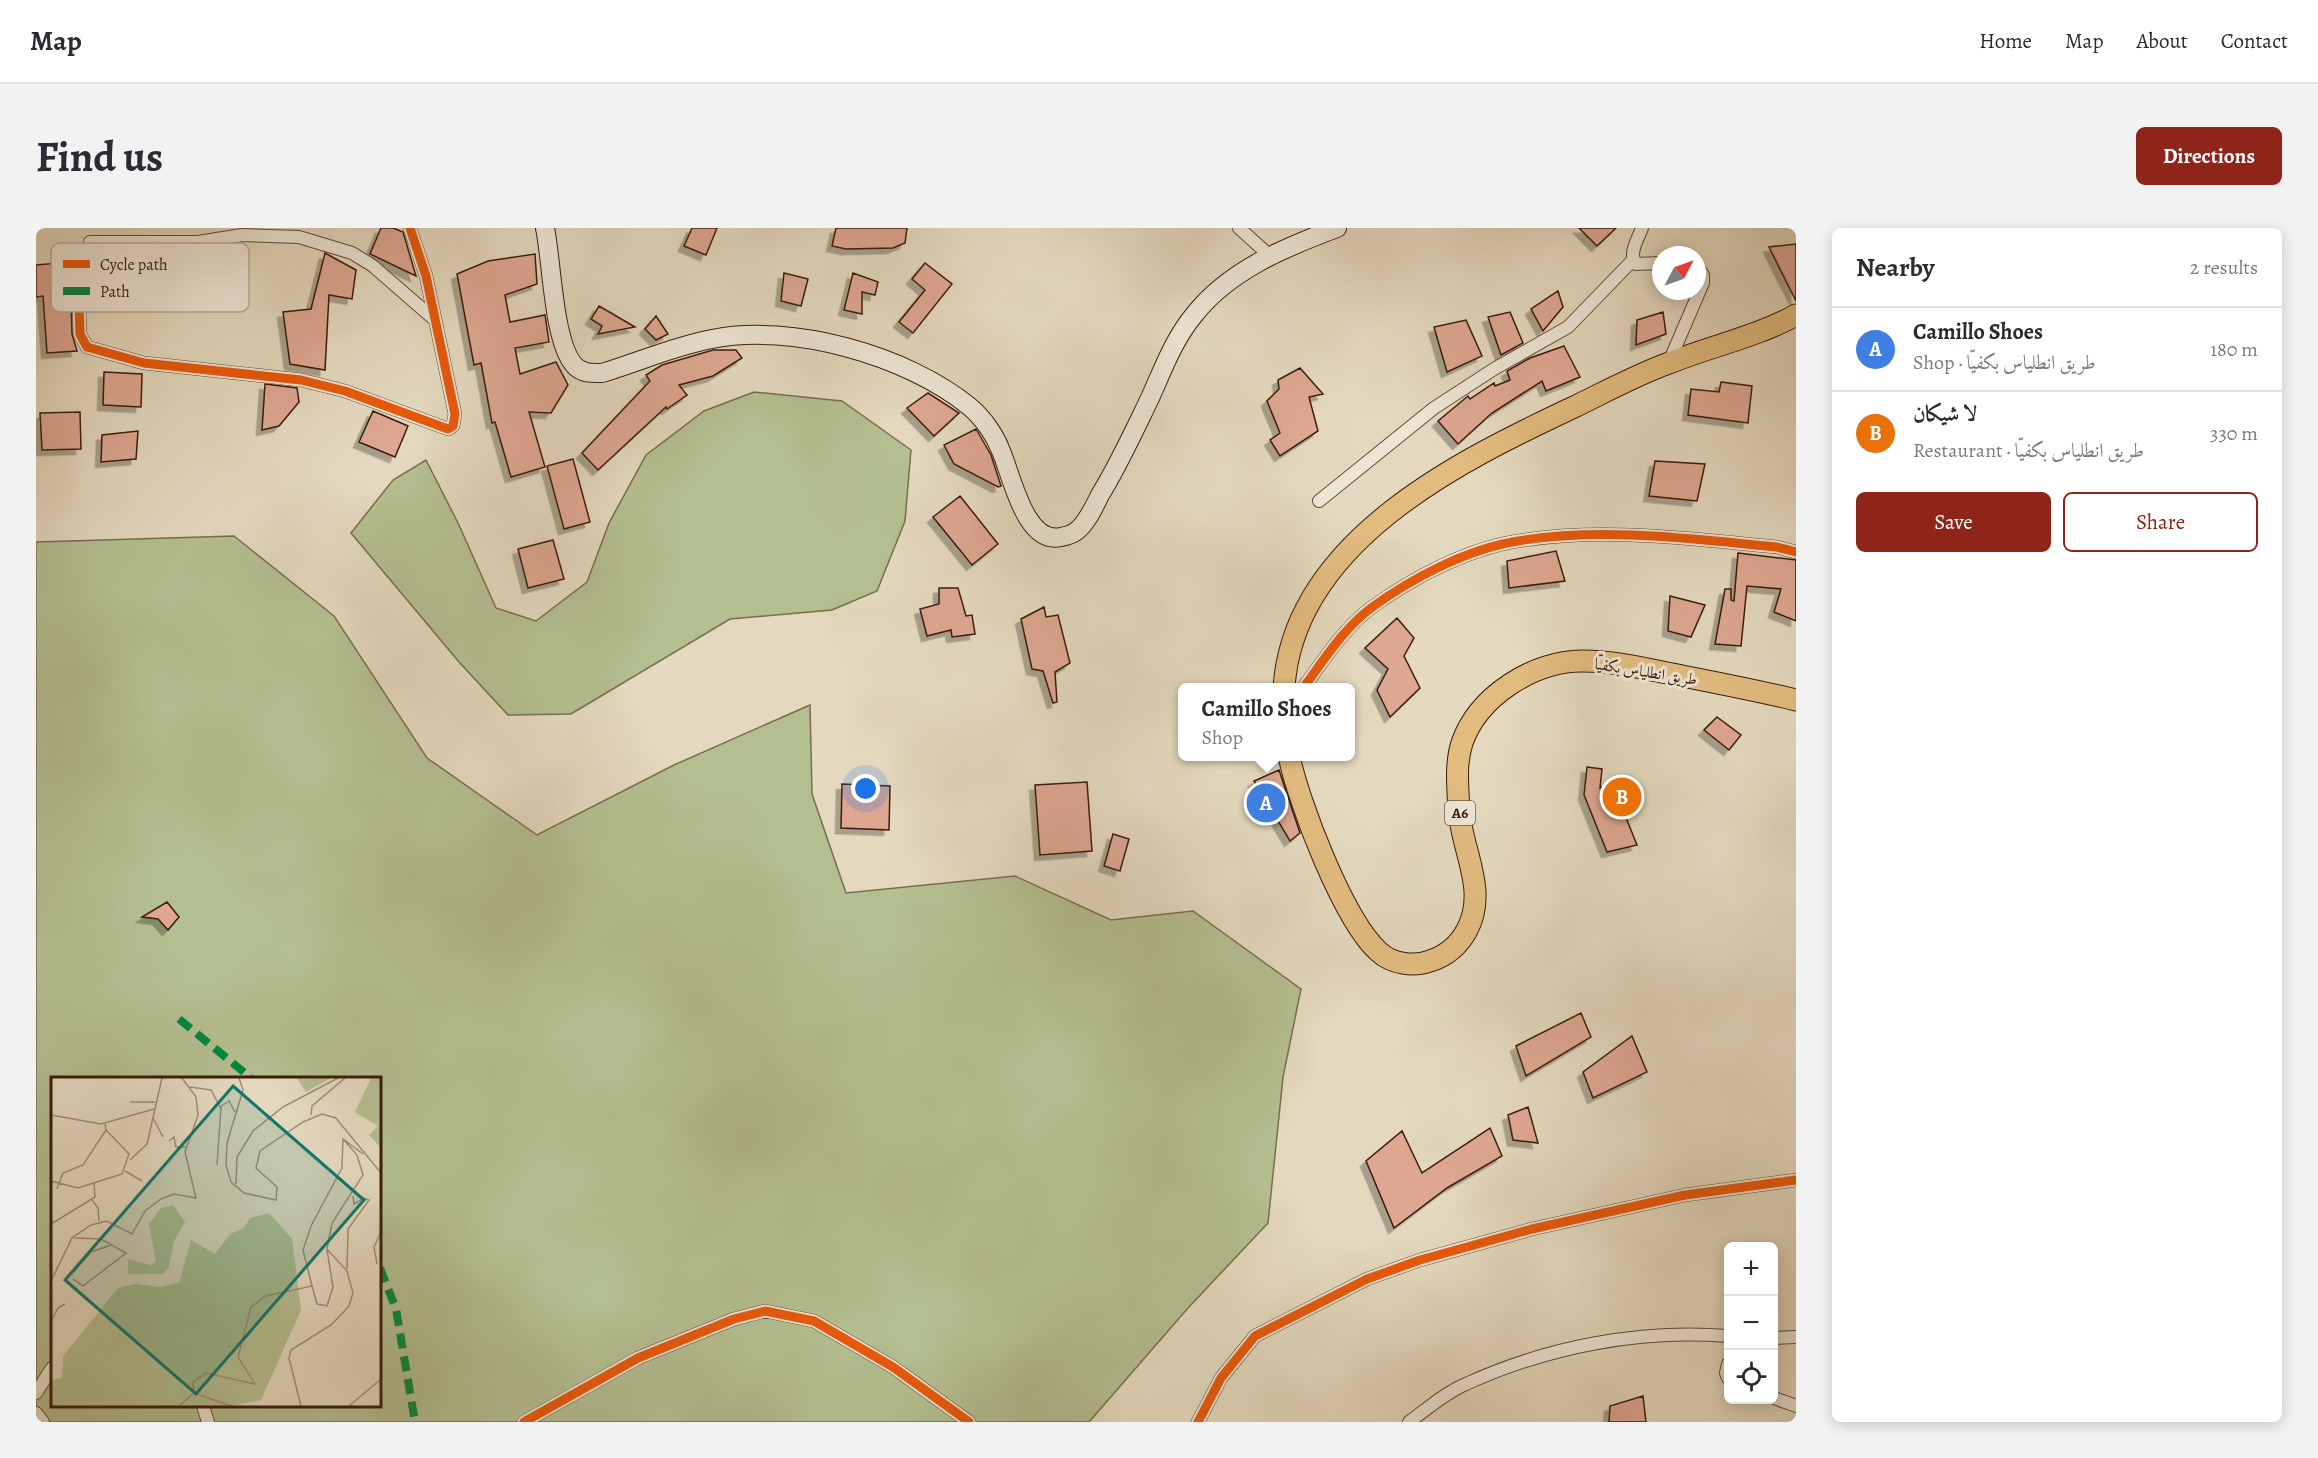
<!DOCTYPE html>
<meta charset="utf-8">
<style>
:root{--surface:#fff;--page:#f2f2f3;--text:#2b2b33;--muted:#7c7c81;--line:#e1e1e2;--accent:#8f2418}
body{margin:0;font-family:Alegreya,Amiri,serif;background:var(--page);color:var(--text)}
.controls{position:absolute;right:18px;bottom:18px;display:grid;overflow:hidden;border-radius:9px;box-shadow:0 3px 15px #0003}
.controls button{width:54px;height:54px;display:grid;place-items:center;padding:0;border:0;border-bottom:2px solid var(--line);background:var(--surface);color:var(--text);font:30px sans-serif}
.compass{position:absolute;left:1616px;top:18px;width:54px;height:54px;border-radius:50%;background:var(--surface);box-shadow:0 3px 15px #0003;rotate:49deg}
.you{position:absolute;left:830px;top:561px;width:21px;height:21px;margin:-15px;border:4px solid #fff;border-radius:50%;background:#1a73e8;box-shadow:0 0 0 9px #1a73e833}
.badge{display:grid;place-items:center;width:39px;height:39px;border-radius:50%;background:var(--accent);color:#fff;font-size:20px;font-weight:700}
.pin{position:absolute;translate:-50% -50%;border:3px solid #fff;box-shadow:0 2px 6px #0006}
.popup{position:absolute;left:1142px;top:455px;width:177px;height:78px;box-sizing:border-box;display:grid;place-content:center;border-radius:9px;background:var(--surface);filter:drop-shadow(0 2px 4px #0005);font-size:20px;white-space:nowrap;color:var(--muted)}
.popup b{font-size:22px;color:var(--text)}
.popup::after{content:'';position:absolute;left:50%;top:100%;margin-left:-12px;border:12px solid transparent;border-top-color:var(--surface)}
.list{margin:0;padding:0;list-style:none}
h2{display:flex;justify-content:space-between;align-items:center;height:78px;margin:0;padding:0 24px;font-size:26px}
h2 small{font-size:20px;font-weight:400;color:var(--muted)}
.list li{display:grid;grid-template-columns:39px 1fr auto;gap:18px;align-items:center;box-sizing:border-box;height:84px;padding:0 24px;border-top:2px solid var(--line)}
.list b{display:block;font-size:22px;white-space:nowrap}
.list p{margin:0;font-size:20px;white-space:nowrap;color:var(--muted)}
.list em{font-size:20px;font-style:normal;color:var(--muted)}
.actions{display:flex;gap:12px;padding:18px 24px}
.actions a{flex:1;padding:14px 0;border:2px solid var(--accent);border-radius:9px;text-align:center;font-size:21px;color:var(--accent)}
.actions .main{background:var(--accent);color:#fff}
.icon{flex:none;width:33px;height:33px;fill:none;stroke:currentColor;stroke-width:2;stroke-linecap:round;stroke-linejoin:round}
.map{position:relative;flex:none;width:1760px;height:1194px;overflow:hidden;border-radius:9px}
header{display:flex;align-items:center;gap:36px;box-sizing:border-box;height:84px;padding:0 30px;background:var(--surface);border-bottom:2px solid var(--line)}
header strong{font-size:28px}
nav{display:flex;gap:33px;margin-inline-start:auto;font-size:21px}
.intro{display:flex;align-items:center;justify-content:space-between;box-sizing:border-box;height:144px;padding:0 36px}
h1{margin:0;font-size:42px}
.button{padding:15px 27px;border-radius:9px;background:var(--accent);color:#fff;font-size:21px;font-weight:700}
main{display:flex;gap:36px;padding:0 36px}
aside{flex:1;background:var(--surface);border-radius:9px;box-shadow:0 3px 15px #0003}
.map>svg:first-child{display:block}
.green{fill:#b4bf91;stroke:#786d4e;stroke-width:1.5;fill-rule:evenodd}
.building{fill:#dea792;stroke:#3b1b0a;stroke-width:1.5;filter:url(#shadow)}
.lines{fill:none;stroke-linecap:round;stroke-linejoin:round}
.minor-casing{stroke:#654a37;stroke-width:14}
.secondary-casing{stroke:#3b1b0a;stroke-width:20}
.trunk-casing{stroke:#3b1b0a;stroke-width:23}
.minor{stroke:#ede6d5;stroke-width:12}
.secondary{stroke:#ede6d5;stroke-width:18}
.trunk{stroke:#e2bc7f;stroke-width:21}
.quiet{stroke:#00873e;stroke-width:8;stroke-dasharray:15 8;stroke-linecap:butt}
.cycleway-casing{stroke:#ede6d5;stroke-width:13}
.cycleway{stroke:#e8590c;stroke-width:9}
.labels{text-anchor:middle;stroke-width:6;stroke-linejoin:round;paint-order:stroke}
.shield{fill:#ede6d5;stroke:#705847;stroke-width:1.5}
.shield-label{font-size:15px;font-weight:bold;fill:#3b1b0a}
.street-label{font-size:16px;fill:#3b1b0a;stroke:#ede6d5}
.inset-road{fill:none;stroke:#a08d76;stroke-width:1.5}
.view{fill:#0f766e;fill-opacity:0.15;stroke:#0f766e;stroke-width:3}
.inset-edge{fill:none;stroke:#3b1b0a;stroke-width:3}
.key{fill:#ede6d5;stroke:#b8a998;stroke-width:1.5}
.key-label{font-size:16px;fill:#3b1b0a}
</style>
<header>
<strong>Map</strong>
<nav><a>Home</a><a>Map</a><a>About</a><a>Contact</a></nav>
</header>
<div class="intro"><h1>Find us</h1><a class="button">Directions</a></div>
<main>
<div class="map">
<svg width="1760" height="1194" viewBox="0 0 1760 1194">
<defs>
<filter id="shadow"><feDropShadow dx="-5.5" dy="5.5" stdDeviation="0" flood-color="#0004"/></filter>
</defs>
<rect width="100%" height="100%" fill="#e4d9be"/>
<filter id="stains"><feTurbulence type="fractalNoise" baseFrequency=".00333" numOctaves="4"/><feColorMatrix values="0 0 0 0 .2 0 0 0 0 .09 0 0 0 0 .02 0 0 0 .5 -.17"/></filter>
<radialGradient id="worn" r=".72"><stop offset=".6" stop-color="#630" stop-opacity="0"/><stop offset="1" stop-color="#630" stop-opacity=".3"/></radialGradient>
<path class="green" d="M718,164L806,173L875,222L869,293L841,363L796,382L694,391L535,486L472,487L423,434L315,305L357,252L390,232L423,297L460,380L500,393L551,354L573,295L610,227L668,183Z
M198,308L298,388L391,530L501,607L638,537L774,477L776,566L810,665L979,648L1075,692L1157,683L1265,761L1247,849L1232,995L1152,1080L1053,1194H0V314ZM16,850H344V1178H16Z"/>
<path class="building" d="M345,0H357L367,4L380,48L334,26Z
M656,0H681L670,27L648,18Z
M800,0H871L869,15L857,20L810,21L796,18Z
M1543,0H1580L1561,18Z
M1760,16V73L1733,19Z
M289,25L320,42L316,71L293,67L289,142L254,136L247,84L275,81Z
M499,26L501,56L469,67L474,94L509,87L513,114L479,120L484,146L520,134L532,157L515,185L493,184L509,239L475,249L459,194L456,195L445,135L438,137L421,46L452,33Z
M34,34L36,106L41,123L11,125L7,68L0,69V37Z
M889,35L916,56L877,105L863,94L889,62L876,51Z
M748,45L772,51L765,78L745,73Z
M817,45L842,54L839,67L826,64V86L808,82Z
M1522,63L1527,79L1507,103L1495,81Z
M563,78L599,99L562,106L566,98L555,91Z
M1474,84L1487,115L1465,127L1452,89Z
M1627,84L1630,106L1600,117L1601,92Z
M620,88L632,106L620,112L609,101Z
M1430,92L1446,128L1411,144L1398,99Z
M1528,118L1544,149L1510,163L1506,153L1456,185L1422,216L1402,193L1432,168L1434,171L1458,155L1459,158L1474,152L1471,143L1494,130Z
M677,122H700L706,130L677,148L643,157L651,167L631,181L630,179L562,242L546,225L614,153L610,147L626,137Z
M1264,140L1287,166L1273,169L1282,203L1244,228L1234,212L1244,205L1231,173L1243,161L1242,152Z
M68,144L106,146L105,179L67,177Z
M1685,154L1716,158L1712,195L1652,187L1655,161L1683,164Z
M229,156L261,160L263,174L243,198L226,202Z
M892,165L923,185L898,208L871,180Z
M337,183L372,198L359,229L323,214Z
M44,184L45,221L6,222L4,185Z
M940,201L955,227L965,258L962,259L918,236L908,217Z
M102,203L100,231L65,234L66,207Z
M537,231L554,294L528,301L511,238Z
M1619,233L1669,236L1661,273L1613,268Z
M924,268L962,316L936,337L897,289Z
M517,312L528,351L492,360L482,321Z
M1520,323L1529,353L1473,360L1471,333Z
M1702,325L1760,332V393L1738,384L1745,361L1711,358L1705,418L1679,416L1689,361H1695V372L1698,373Z
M903,360H922L930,388L936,387L939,406L916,409L915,402L891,408L884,381L903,376Z
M1634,368L1669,377L1655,409L1632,403Z
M1008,379L1010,389L1022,387L1034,435L1019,444L1021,474L1017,475L1007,443L996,441L985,391Z
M1361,390L1378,410L1368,428L1384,460L1354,489L1341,462L1352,441L1329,420Z
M1681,489L1705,507L1693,522L1668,502Z
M1551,539L1566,541L1564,560L1576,555L1601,617L1571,624L1548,567Z
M1243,542L1264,605L1254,613L1218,553Z
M1051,554L1056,623L1004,627L999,557Z
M806,556L854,558L853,602L805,600Z
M1077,606L1093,611L1084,643L1068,638Z
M131,674L143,689L132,702L122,691L106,689Z
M1545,785L1555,809L1490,848L1480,818Z
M1596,808L1611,844L1557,870L1547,844Z
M1492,879L1502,915L1477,912L1472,887Z
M1454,900L1466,928L1411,960L1358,1000L1330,933L1366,903L1386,945Z
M1607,1168L1610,1194H1573L1574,1178Z"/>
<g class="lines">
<defs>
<path id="minor" d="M1203,0L1234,28
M1606,0C1602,11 1592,26 1600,36L1625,35
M54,14H162L206,7L263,9L316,25L337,38L399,92
M42,39L44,106L51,119L108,135L265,152L309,163L412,201L417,198L419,186L390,48L374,0
M1633,134L1667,55V47L1661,39
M1283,273L1398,180L1458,141L1532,99L1596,33
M1267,460C1288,432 1307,401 1335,380C1376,350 1431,321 1482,313C1567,299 1656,311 1741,319L1760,324
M1738,1110L1760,1109
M1692,1136L1690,1145L1692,1150
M0,1165L16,1140
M1738,1170L1760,1178
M167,1178L172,1194
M0,1185L7,1194
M488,1194L602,1130L698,1091L729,1083L778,1093L857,1139L933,1194
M1162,1194L1185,1150L1219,1108L1331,1051L1384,1032L1496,1001L1649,967L1760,952
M1373,1194C1391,1181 1409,1165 1430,1156C1511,1119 1603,1101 1692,1108"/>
<path id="secondary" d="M509,0C516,32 517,118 540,139C548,146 557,145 566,145C603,134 638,118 676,111C755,95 871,127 934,179C947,190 959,207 965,223C976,248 989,317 1025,309C1030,308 1035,307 1039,304C1050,297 1058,279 1064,267C1083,236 1098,203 1114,170C1127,141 1138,111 1158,87C1193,42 1250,19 1301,0"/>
<path id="trunk" d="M1248,460C1257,314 1423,233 1538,179C1569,164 1600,147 1633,135C1675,118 1720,109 1760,87
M1253,528C1263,576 1308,693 1343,724C1356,736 1378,739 1394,733C1410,728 1423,717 1431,702C1452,663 1426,623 1423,583C1422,561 1419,536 1426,515C1442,468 1498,433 1546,433C1577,433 1607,440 1636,446C1677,454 1719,462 1760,472"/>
</defs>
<use href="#minor" class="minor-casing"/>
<use href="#secondary" class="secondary-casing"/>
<use href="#trunk" class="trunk-casing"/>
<use href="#minor" class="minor"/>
<use href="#secondary" class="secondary"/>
<use href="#trunk" class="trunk"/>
<path class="quiet" d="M143,791L215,850
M344,1040L360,1081L379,1194"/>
<defs>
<path id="cycleway" d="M42,39L44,106L51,119L108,135L265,152L309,163L412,201L417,198L419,186L390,48L374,0
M1267,460C1288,432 1307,401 1335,380C1376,350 1431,321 1482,313C1567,299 1656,311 1741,319L1760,324
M488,1194L602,1130L698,1091L729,1083L778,1093L857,1139L933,1194
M1162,1194L1185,1150L1219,1108L1331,1051L1384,1032L1496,1001L1649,967L1760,952"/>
</defs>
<use href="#cycleway" class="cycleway-casing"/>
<use href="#cycleway" class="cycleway"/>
</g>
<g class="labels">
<rect class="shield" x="1409" y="573" width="30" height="24" rx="4.5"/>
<g class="shield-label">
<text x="1424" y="590">A6</text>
</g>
<g class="street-label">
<text transform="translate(1610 443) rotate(9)" y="6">طريق انطلياس بكفيّا</text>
</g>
</g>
<g transform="translate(15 849)">
<rect width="330" height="330" fill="#e4d9be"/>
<path d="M246,1H280L255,15ZM320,1H330V71L318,58L327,49L304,35ZM122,128L134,145L123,164L118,190L112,197H77V182L99,188L105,185L98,147L110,131ZM218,136L241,162L250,233L210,323L182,329H0V303L11,301L12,279L67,211L85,207L109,210L128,206L140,163L164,177L179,157L193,151L199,141Z" fill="#b4bf91"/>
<path class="inset-road" d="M131,1L145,20L147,38M188,1L192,13L176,66L175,88L180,105L193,116L225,123L226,110L205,91L209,74L252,45L271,37L285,41M139,10L160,13L169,30L178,24L184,35M79,25H104M0,38L50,47L103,32M260,38L261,29L294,1M284,40L330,96M102,41L112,60M118,64L123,60L125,70H135M79,83L96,67L111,1M166,88L170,30M74,94L91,104M0,104L27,111L71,97L78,77L55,53L54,47M185,107L186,80L202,54L232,30L287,1M6,112L12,96L32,88L55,53M41,123L47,131L48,144M0,147L44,120L43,106M326,187L323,170L330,155M296,192L297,152L318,123L313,121L303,127L302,119M20,198L40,175L60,168M22,202L32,209L75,176L50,162L23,161M0,204L21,161L40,148L56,144L81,157L94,134L110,122L123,117L145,121L134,75L147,38M261,209L266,227L276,229L282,210L276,173M0,244L7,231L14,227M143,316L142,305L155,296L204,307L187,280L200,230L215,219L261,209L252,173L260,149L291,91L292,62L312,77M128,329L143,316L181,329M250,329L238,281L240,273L280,248L298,229L302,216L296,194L276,172L281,146L312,98L306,78L292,62M298,329L330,302"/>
<path class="view" d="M182,9L313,123L145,317L14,203Z"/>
<rect width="330" height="330" class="inset-edge"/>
</g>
<rect x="15" y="15" width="198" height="69" rx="9" class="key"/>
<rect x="27" y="32" width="27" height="8" fill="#e8590c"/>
<rect x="27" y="59" width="27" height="8" fill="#00873e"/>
<g class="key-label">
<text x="64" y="42">Cycle path</text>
<text x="64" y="69">Path</text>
</g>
<rect width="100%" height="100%" filter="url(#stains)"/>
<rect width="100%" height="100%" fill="url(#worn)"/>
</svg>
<div class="controls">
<button>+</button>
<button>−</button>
<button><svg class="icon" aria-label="locate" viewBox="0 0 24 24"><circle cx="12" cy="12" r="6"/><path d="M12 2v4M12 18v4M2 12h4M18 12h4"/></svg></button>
</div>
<svg class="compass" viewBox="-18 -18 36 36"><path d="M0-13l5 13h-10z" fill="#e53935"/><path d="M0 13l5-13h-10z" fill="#7c7c81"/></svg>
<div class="you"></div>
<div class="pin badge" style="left:1230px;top:575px;background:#3f7fe0">A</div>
<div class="popup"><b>Camillo Shoes</b>Shop</div>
<div class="pin badge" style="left:1586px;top:569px;background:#e8710a">B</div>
</div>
<aside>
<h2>Nearby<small>2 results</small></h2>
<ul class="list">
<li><span class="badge" style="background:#3f7fe0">A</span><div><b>Camillo Shoes</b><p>Shop · طريق انطلياس بكفيّا</p></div><em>180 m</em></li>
<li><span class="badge" style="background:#e8710a">B</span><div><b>لا شيكان</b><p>Restaurant · طريق انطلياس بكفيّا</p></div><em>330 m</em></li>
</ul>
<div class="actions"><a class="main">Save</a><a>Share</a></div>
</aside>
</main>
